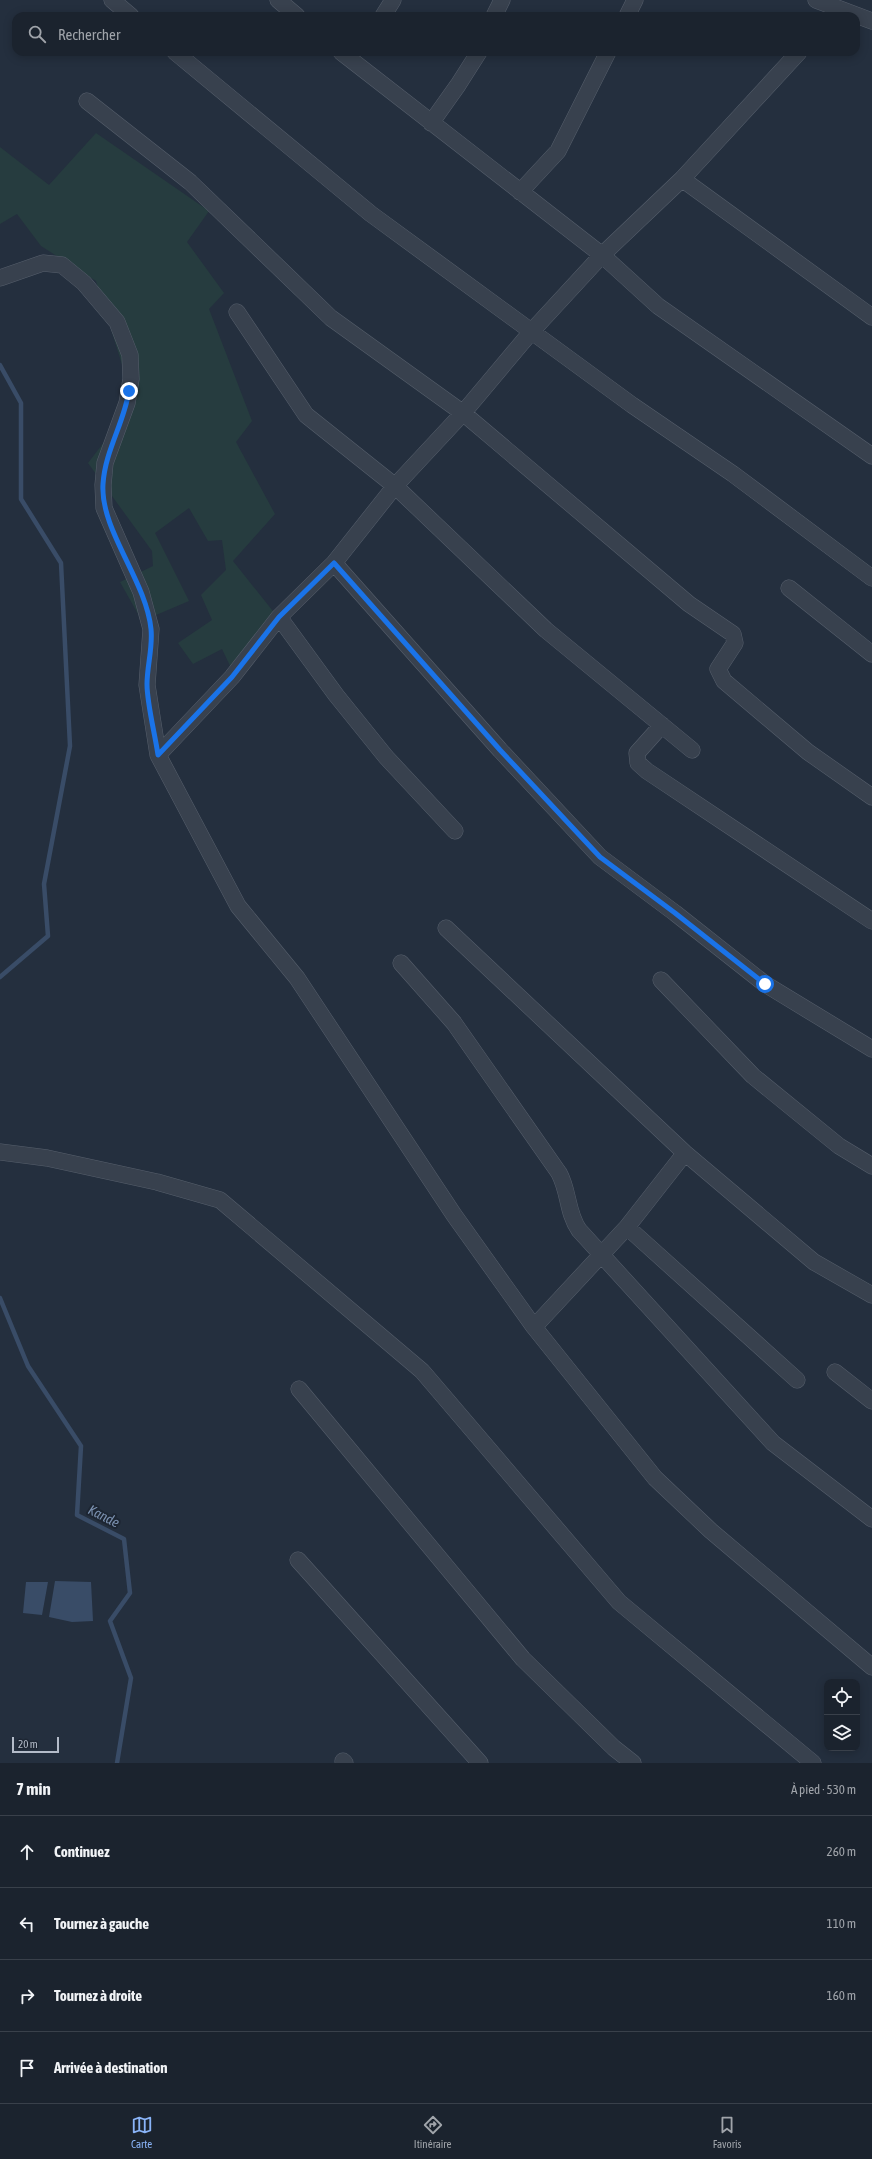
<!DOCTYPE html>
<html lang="fr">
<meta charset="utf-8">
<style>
:root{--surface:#1b232e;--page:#242b36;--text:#f1f3f6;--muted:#a0a4aa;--line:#39404a;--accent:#8ab4f8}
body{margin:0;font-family:"Asap Condensed",sans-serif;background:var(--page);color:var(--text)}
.controls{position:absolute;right:12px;bottom:12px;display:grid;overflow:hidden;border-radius:8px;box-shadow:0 2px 10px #0003}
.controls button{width:36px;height:36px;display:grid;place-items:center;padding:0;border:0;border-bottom:1px solid var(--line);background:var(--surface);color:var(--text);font:20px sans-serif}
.scale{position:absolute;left:12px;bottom:10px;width:47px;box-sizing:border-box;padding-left:4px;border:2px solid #b4bcc9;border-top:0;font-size:11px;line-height:14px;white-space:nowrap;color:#b4bcc9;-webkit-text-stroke:3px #1d2633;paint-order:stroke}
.stop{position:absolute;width:12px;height:12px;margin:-9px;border:3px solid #1a73e8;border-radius:50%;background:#fff}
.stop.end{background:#1a73e8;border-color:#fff;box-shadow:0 1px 4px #0008}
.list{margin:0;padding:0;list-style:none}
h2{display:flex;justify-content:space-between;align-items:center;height:52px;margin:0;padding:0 16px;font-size:17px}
h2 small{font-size:13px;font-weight:400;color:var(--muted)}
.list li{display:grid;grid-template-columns:26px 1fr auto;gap:12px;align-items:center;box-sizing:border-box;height:72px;padding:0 16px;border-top:1px solid var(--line)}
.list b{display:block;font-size:15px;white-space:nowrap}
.list em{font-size:13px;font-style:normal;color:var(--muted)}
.icon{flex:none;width:22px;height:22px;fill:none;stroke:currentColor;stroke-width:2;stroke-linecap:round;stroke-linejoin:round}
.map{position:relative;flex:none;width:872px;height:1763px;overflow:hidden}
.search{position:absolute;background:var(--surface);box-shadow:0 2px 10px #0003;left:12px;right:12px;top:12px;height:44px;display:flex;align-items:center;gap:10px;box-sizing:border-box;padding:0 14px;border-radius:12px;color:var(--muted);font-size:15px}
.sheet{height:340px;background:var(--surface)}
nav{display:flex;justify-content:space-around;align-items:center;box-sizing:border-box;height:56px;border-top:1px solid var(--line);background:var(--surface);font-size:11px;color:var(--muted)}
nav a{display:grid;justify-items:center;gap:2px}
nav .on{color:var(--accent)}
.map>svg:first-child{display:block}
.green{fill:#263c3f}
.water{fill:#394c67}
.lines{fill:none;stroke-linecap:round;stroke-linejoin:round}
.stream{stroke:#394c67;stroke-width:4.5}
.minor-casing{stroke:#565f6c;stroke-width:17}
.minor{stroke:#38414e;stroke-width:16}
.route{stroke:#1a73e8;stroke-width:5}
.labels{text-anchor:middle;stroke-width:4;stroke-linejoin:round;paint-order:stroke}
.water-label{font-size:14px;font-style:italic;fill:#7c92b1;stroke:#1d2633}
</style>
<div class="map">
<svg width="872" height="1763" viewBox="0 0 872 1763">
<rect width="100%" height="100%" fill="#242f3e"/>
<path class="green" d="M96,133L209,211L187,242L224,293L209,309L252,421L236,442L275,514L233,561L276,615L233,672L222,649L193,664L178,643L212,620L201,595L226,570L222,540L208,541L189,508L155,533L189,601L142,621L120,582L153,566L152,551L88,463L134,403L96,281L41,246L17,214L0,224V147L49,185Z"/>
<path class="water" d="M55,1581L91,1582L93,1621L72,1622L49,1617Z
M26,1582H48L42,1615L23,1613Z"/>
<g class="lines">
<path class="stream" d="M0,365L21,403V499L61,563L70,746L44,884L48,936L0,977
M0,1298L28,1366L81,1446L77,1515L124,1539L130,1593L110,1621L131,1678L117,1763"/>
<defs>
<path id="minor" d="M112,0L131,16
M278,0L297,16
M816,0L872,21
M383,16L393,0
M494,16L502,0
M627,16L635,0
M175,52L371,214L632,405L733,474L872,578
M341,52L602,255L658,306L872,456
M87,101L190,182L331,318L463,413L689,604L733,634L735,643L718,669L724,681L808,752L872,797
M431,123L458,85L479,52
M682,179L872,317
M520,192L558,151L608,52
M0,278L43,263L62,265L84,283L117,322L130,355L131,379L127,403L105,463L103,485L104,508L141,592L151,629L147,685L158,755L238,906L297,978L454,1215L534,1327L655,1478L711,1531L872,1667
M237,312L306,415L395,486L546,630L692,750
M334,563L500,750L600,857L675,913L765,984L872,1049
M789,588L872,654
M279,617L336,695L386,757L455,831
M662,725L637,753L638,763L647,771L872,921
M158,755L232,677L279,617L334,563L395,486L463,413L531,332L602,255L682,179L799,52
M446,928L685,1153L814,1262L872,1295
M401,963L454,1023L559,1173C569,1191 567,1213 579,1230L773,1443L872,1519
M661,980L753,1076L839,1146L872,1166
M0,1152L47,1158L157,1182L220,1200L422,1371L619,1602L813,1763
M627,1227L797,1380
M534,1327L627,1227L685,1153
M835,1372L872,1401
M299,1389L523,1659L614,1748L633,1763
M298,1560L480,1763
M343,1761L345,1763"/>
</defs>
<use href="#minor" class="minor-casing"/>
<use href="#minor" class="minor"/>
</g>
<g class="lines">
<path class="route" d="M129,391C124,423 105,451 103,484C100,530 146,580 151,629C153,647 147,666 147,684C147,704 155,734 158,755L232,677L279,617L334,563L500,750L600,857L675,913L765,984"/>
</g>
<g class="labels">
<g class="water-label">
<text transform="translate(104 1516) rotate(27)" y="5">Kande</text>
</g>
</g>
</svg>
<div class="controls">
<button><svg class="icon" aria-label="locate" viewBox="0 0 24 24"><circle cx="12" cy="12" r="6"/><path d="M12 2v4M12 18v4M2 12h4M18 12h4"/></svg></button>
<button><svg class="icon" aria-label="layers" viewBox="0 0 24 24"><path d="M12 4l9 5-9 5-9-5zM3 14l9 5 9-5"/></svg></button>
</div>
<div class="scale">20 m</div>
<div class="stop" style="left:765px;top:984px"></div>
<div class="stop end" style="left:129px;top:391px"></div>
<div class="search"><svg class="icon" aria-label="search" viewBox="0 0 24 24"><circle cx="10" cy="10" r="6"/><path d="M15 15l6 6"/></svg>Rechercher</div>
</div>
<section class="sheet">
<h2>7 min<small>À pied · 530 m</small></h2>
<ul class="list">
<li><svg class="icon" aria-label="ahead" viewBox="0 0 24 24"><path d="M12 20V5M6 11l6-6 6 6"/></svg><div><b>Continuez</b></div><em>260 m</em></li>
<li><svg class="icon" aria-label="left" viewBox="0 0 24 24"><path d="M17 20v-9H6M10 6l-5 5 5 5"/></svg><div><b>Tournez à gauche</b></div><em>110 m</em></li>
<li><svg class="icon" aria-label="right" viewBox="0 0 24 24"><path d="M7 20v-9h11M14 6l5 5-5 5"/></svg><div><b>Tournez à droite</b></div><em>160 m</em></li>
<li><svg class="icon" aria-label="arrive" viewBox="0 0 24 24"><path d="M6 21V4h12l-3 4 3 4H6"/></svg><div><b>Arrivée à destination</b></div></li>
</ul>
</section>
<nav>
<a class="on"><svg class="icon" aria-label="map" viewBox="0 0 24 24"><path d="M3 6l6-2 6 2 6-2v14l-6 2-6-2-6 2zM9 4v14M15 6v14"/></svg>Carte</a>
<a><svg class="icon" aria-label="directions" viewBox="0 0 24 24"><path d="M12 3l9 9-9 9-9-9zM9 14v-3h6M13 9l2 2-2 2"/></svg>Itinéraire</a>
<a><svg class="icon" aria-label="saved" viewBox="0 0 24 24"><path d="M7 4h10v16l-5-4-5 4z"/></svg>Favoris</a>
</nav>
